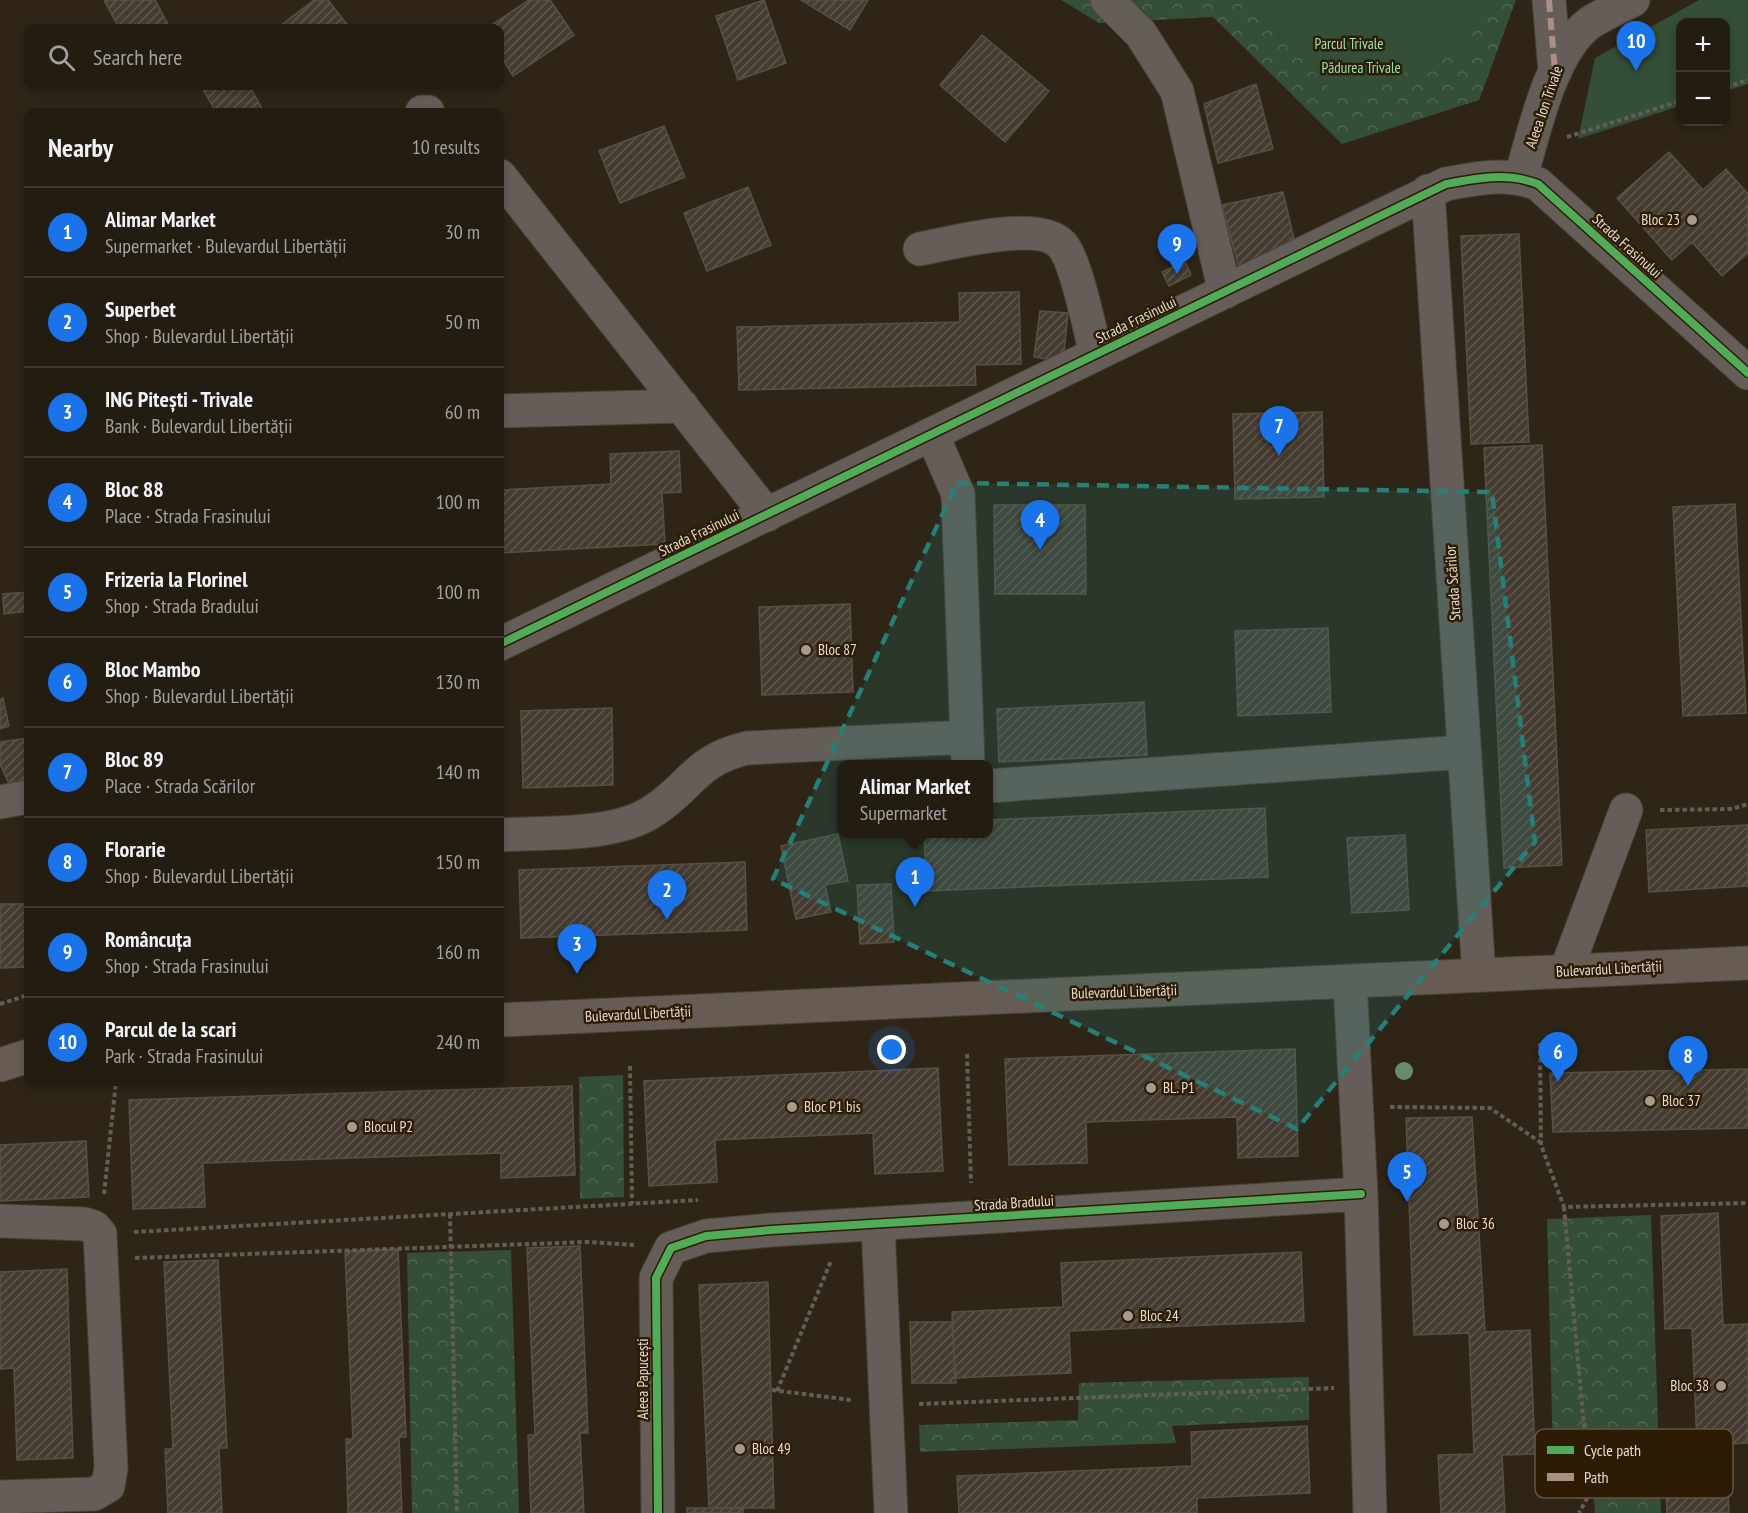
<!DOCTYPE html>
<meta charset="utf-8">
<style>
:root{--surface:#221c11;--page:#2e291f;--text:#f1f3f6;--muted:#a2a19f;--line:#3f3a31;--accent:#1a73e8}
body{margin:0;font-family:"PT Sans Narrow",sans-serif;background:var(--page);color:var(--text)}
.controls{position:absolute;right:18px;top:18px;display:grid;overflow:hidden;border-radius:12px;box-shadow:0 3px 9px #0003}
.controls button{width:54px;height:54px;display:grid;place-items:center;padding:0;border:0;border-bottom:2px solid var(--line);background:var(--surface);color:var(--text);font:30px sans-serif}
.you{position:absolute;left:892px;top:1050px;width:21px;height:21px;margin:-15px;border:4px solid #fff;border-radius:50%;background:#1a73e8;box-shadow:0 0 0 9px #1a73e833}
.badge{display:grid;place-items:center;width:39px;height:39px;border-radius:50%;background:var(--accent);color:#fff;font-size:20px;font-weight:700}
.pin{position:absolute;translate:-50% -50px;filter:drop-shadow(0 2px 3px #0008)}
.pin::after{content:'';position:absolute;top:32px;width:21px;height:18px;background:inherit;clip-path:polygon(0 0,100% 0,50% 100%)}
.popup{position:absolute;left:837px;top:760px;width:156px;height:78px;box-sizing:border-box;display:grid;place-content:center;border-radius:12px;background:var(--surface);filter:drop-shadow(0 2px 4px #0005);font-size:20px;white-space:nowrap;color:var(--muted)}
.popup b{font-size:22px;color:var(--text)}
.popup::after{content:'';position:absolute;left:50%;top:100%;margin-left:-12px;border:12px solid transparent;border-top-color:var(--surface)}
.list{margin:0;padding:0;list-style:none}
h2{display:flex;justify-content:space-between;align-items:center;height:78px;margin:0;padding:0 24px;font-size:26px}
h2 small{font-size:20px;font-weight:400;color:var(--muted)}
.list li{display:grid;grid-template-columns:39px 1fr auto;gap:18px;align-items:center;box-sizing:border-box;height:90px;padding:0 24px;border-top:2px solid var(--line)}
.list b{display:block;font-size:22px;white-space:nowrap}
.list p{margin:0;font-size:20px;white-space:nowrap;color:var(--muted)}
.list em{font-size:20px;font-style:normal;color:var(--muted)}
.icon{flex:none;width:33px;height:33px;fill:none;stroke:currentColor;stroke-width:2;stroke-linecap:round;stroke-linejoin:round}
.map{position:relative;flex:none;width:1748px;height:1513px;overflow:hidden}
.search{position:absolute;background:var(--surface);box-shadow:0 3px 9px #0003;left:24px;top:24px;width:480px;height:66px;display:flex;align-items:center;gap:15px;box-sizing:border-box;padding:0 21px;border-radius:12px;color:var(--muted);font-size:22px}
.panel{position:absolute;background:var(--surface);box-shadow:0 3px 9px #0003;left:24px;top:108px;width:480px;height:978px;border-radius:12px}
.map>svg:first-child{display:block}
.forest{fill:url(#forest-crowns)}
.green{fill:#344e38}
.building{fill:url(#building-hatch);stroke:#585045;stroke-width:1.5}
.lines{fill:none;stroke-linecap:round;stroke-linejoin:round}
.minor-casing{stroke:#4a4136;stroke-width:35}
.major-casing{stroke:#4a4136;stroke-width:35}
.path{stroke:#645c56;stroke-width:4;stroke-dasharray:4.5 3;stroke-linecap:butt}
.minor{stroke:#655d58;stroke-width:33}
.major{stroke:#675c53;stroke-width:33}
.quiet{stroke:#ac8f84;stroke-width:6;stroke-dasharray:12 6;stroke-linecap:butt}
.cycleway-casing{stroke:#2d1c04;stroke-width:11}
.cycleway{stroke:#51ab58;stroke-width:8}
.tree{fill:#688c67}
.marked{fill:#258078;fill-opacity:0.2;stroke:#258078;stroke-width:4.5;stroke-dasharray:12 8;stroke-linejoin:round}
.poi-dot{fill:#a69b8d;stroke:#2d1c04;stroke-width:2}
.labels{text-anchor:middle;stroke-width:5;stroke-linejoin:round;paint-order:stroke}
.park-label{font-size:15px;fill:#97e0a9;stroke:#2d1c04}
.street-label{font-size:15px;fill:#e7dbcd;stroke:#2d1c04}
.poi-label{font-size:15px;fill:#e7dbcd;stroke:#2d1c04;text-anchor:start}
.key{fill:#2d1c04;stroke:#655540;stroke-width:1.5}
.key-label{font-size:16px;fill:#e7dbcd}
</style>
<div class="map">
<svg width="1748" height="1513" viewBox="0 0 1748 1513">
<defs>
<pattern id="forest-crowns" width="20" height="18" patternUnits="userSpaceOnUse" patternTransform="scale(1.5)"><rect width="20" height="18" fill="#344e38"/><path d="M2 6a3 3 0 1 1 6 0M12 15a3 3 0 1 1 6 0" fill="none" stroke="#516754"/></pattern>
<pattern id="building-hatch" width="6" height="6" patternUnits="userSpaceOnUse" patternTransform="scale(1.5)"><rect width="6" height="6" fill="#453c31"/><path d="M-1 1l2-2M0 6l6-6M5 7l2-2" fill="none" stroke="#60584e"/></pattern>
</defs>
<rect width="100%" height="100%" fill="#2e2517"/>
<path class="forest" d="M1061,0H1516L1479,100L1342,144L1213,17L1099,23Z
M623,1075L624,1197L580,1199L579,1077Z
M1651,1215L1661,1513H1595L1594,1498H1554L1547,1219Z
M511,1250L519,1513H412L407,1253Z
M1309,1377V1420L1172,1426L1176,1443L920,1452L919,1425L1078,1420L1079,1383Z"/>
<path class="green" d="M1245,0H1485L1467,49L1339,98Z
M1699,0H1748V84L1726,91V22H1680V106L1578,139L1595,58Z"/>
<path class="building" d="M104,0H155L170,28H119Z
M314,0H328L350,28H283L280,26Z
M529,0H550L574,35L513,76L500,55V28H487Z
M764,0L786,63L738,80L716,16Z
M801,0H868L850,30Z
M982,35L1049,91L1005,142L940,85Z
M1256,84L1273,149L1218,163L1204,104Z
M201,86H238L241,92L250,87L264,112H216Z
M664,126L685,177L620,203L599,151Z
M1669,152L1703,190L1726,169L1748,194V253L1722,276L1692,242L1672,260L1617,198Z
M748,187L771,245L707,271L684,213Z
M1283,192L1295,243L1240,272L1222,205Z
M1519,234L1529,442L1471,444L1461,236Z
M1185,261L1191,275L1169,286L1162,272Z
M1019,292L1021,364L975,365L976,385L739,390L737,327L960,322L959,293Z
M1040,311L1068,313L1063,362L1034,357Z
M1322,412L1324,497L1235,499L1233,414Z
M1542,445L1562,865L1504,868L1484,448Z
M679,451L681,492L662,493L665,544L500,553V490L611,484L610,454Z
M1735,504L1746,713L1683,716L1673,507Z
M994,505H1085L1086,594H995Z
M28,592V611L4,614L3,594Z
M850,604L853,692L762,695L759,607Z
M1328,628L1331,712L1238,716L1235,631Z
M3,698L9,726L0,729V700Z
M1144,702L1147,755L999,762L997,709Z
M612,708L613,785L523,788L521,711Z
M28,738V797L16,799L0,764V742Z
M1265,808L1268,877L927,891L924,834H988V820Z
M1748,825V886L1649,892L1646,830Z
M838,834L848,881L825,885L831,912L796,919L781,846Z
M1405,835L1409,910L1352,913L1347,838Z
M745,862L747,930L521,938L519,870Z
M891,884L894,942L860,944L857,885Z
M0,904H28V967L0,968Z
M1295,1049L1298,1156L1238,1158L1237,1117L1086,1122L1087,1163L1009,1165L1005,1059Z
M938,1068L943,1171L875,1174L873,1133L715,1140L717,1182L649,1186L644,1081Z
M1748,1069V1128L1553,1132L1550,1073Z
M572,1086L575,1175L501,1178V1153L203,1163L205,1207L133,1209L129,1100Z
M1472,1117L1485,1332L1530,1330L1535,1454L1502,1455L1505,1513H1441L1438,1455L1474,1454L1469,1333L1414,1335L1406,1118Z
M86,1141L89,1197L0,1201V1145Z
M1718,1213L1723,1325L1748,1324V1443L1726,1444L1729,1513H1667L1664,1446L1697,1444L1692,1328L1665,1329L1661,1216Z
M580,1246L588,1433H580L584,1513H531L528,1435H535L527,1248Z
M398,1249L406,1437H399L402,1513H348L346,1439H353L345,1251Z
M1301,1252L1304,1321L1069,1331L1071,1373L955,1378L952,1312L1063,1307L1061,1263Z
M218,1260L227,1448H219L222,1513H168L165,1449H173L164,1262Z
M67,1269L73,1458L17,1460L14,1368L0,1369V1272Z
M768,1282L774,1508H709L699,1285Z
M910,1322H952L956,1383H912Z
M1307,1426L1310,1493L1197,1498V1513H959L957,1476L1192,1466L1191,1432Z
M687,1508H743V1513H687Z"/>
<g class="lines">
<defs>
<path id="minor" d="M1107,0L1141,34L1177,91L1225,292
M1549,0L1555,72
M422,112H428
M500,176L767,515
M1521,177C1534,132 1551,50 1591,22C1604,14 1619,7 1633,0
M1428,191L1479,975
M920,249C952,243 1039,219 1062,245C1076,260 1090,331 1096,354
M500,411L682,406
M932,434L958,494L968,764
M500,644L1446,184C1477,178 1507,172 1538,184L1748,373
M988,786L1464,752
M0,802L28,797
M500,835C545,832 615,837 653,811C692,786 695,760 747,748L967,737
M1566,971L1626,810
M1350,982L1361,1194L1370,1513
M0,1221L84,1224L94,1227L100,1234L111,1468L108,1486L94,1494L0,1497
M878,1225L891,1513
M658,1513L656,1278L671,1248L706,1236L771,1230L1361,1194"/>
<path id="major" d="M500,1020L1748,963
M0,1065L28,1056"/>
</defs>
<use href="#minor" class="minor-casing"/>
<use href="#major" class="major-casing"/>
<path class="path" d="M1726,87L1748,80
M1567,137L1680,101
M1660,810L1732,809L1748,804
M0,1004L28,995
M1540,1043L1541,1145L1564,1207L1748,1203
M967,1054L971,1183
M630,1066L632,1204
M1390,1107L1490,1108L1540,1142
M104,1194L116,1082
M1564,1207L1590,1493L1579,1513
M450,1214L457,1513
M134,1232L698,1200
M135,1258L587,1242L634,1245
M772,1390L851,1400
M777,1391L831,1261
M919,1404L1334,1388"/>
<use href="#minor" class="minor"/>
<use href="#major" class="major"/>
<path class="quiet" d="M1549,0L1555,72"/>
<defs>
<path id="cycleway" d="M500,644L1446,184C1477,178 1507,172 1538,184L1748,373
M658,1513L656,1278L671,1248L706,1236L771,1230L1361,1194"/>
</defs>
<use href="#cycleway" class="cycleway-casing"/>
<use href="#cycleway" class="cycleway"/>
</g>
<circle class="tree" cx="1404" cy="1071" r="9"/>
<path class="marked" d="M957,483L1492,492L1535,842L1297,1129L773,879Z"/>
<g class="poi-dot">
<circle cx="1692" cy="220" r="6"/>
<circle cx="806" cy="650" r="6"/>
<circle cx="1151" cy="1088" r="6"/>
<circle cx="1650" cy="1101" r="6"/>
<circle cx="792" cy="1107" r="6"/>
<circle cx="352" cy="1127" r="6"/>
<circle cx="1444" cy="1224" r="6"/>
<circle cx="1128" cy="1316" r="6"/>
<circle cx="1721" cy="1386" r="6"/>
<circle cx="740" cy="1449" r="6"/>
</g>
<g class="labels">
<g class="park-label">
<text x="1349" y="49">Parcul Trivale</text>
<text x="1361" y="73">Pădurea Trivale</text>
</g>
<g class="street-label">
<text transform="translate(1544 107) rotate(-71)" y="5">Aleea Ion Trivale</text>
<text transform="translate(1627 246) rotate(42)" y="5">Strada Frasinului</text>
<text transform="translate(1136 320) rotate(-26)" y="5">Strada Frasinului</text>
<text transform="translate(699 533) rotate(-26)" y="5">Strada Frasinului</text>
<text transform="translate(1453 583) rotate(-94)" y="5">Strada Scărilor</text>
<text transform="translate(1609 969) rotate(-3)" y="5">Bulevardul Libertății</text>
<text transform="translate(1124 992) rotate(-2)" y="5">Bulevardul Libertății</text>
<text transform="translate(638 1014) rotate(-3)" y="5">Bulevardul Libertății</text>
<text transform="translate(1014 1203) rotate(-4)" y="5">Strada Bradului</text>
<text transform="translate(643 1379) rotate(-90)" y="5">Aleea Papucești</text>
</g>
<g class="poi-label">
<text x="1680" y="225" text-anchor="end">Bloc 23</text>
<text x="818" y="655">Bloc 87</text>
<text x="1163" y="1093">BL. P1</text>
<text x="1662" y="1106">Bloc 37</text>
<text x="804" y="1112">Bloc P1 bis</text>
<text x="364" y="1132">Blocul P2</text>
<text x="1456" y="1229">Bloc 36</text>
<text x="1140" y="1321">Bloc 24</text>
<text x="1709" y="1391" text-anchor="end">Bloc 38</text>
<text x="752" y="1454">Bloc 49</text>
</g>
</g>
<rect x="1535" y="1429" width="198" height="69" rx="9" class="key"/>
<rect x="1547" y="1446" width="27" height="8" fill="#51ab58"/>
<rect x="1547" y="1473" width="27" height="8" fill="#ac8f84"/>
<g class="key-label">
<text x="1584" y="1456">Cycle path</text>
<text x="1584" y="1483">Path</text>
</g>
</svg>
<div class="controls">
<button>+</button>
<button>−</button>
</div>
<div class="you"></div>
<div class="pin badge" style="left:915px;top:907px">1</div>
<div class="popup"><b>Alimar Market</b>Supermarket</div>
<div class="pin badge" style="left:667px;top:920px">2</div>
<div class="pin badge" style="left:577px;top:974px">3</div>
<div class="pin badge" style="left:1040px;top:550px">4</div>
<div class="pin badge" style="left:1407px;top:1202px">5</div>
<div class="pin badge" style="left:1558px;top:1082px">6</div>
<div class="pin badge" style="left:1279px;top:456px">7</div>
<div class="pin badge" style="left:1688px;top:1086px">8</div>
<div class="pin badge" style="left:1177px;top:274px">9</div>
<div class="pin badge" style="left:1636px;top:71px">10</div>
<div class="search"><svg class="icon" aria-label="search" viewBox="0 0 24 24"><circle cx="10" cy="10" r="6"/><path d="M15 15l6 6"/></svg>Search here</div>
<section class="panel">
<h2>Nearby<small>10 results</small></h2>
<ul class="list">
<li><span class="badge">1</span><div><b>Alimar Market</b><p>Supermarket · Bulevardul Libertății</p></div><em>30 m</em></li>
<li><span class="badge">2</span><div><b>Superbet</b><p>Shop · Bulevardul Libertății</p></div><em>50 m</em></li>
<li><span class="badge">3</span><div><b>ING Pitești - Trivale</b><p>Bank · Bulevardul Libertății</p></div><em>60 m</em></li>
<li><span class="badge">4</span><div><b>Bloc 88</b><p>Place · Strada Frasinului</p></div><em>100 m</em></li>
<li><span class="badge">5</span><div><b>Frizeria la Florinel</b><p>Shop · Strada Bradului</p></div><em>100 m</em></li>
<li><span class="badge">6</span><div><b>Bloc Mambo</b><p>Shop · Bulevardul Libertății</p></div><em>130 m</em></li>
<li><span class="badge">7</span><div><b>Bloc 89</b><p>Place · Strada Scărilor</p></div><em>140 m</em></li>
<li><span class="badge">8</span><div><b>Florarie</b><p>Shop · Bulevardul Libertății</p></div><em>150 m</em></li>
<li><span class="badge">9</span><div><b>Româncuța</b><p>Shop · Strada Frasinului</p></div><em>160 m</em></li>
<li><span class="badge">10</span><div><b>Parcul de la scari</b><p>Park · Strada Frasinului</p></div><em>240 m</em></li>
</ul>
</section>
</div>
